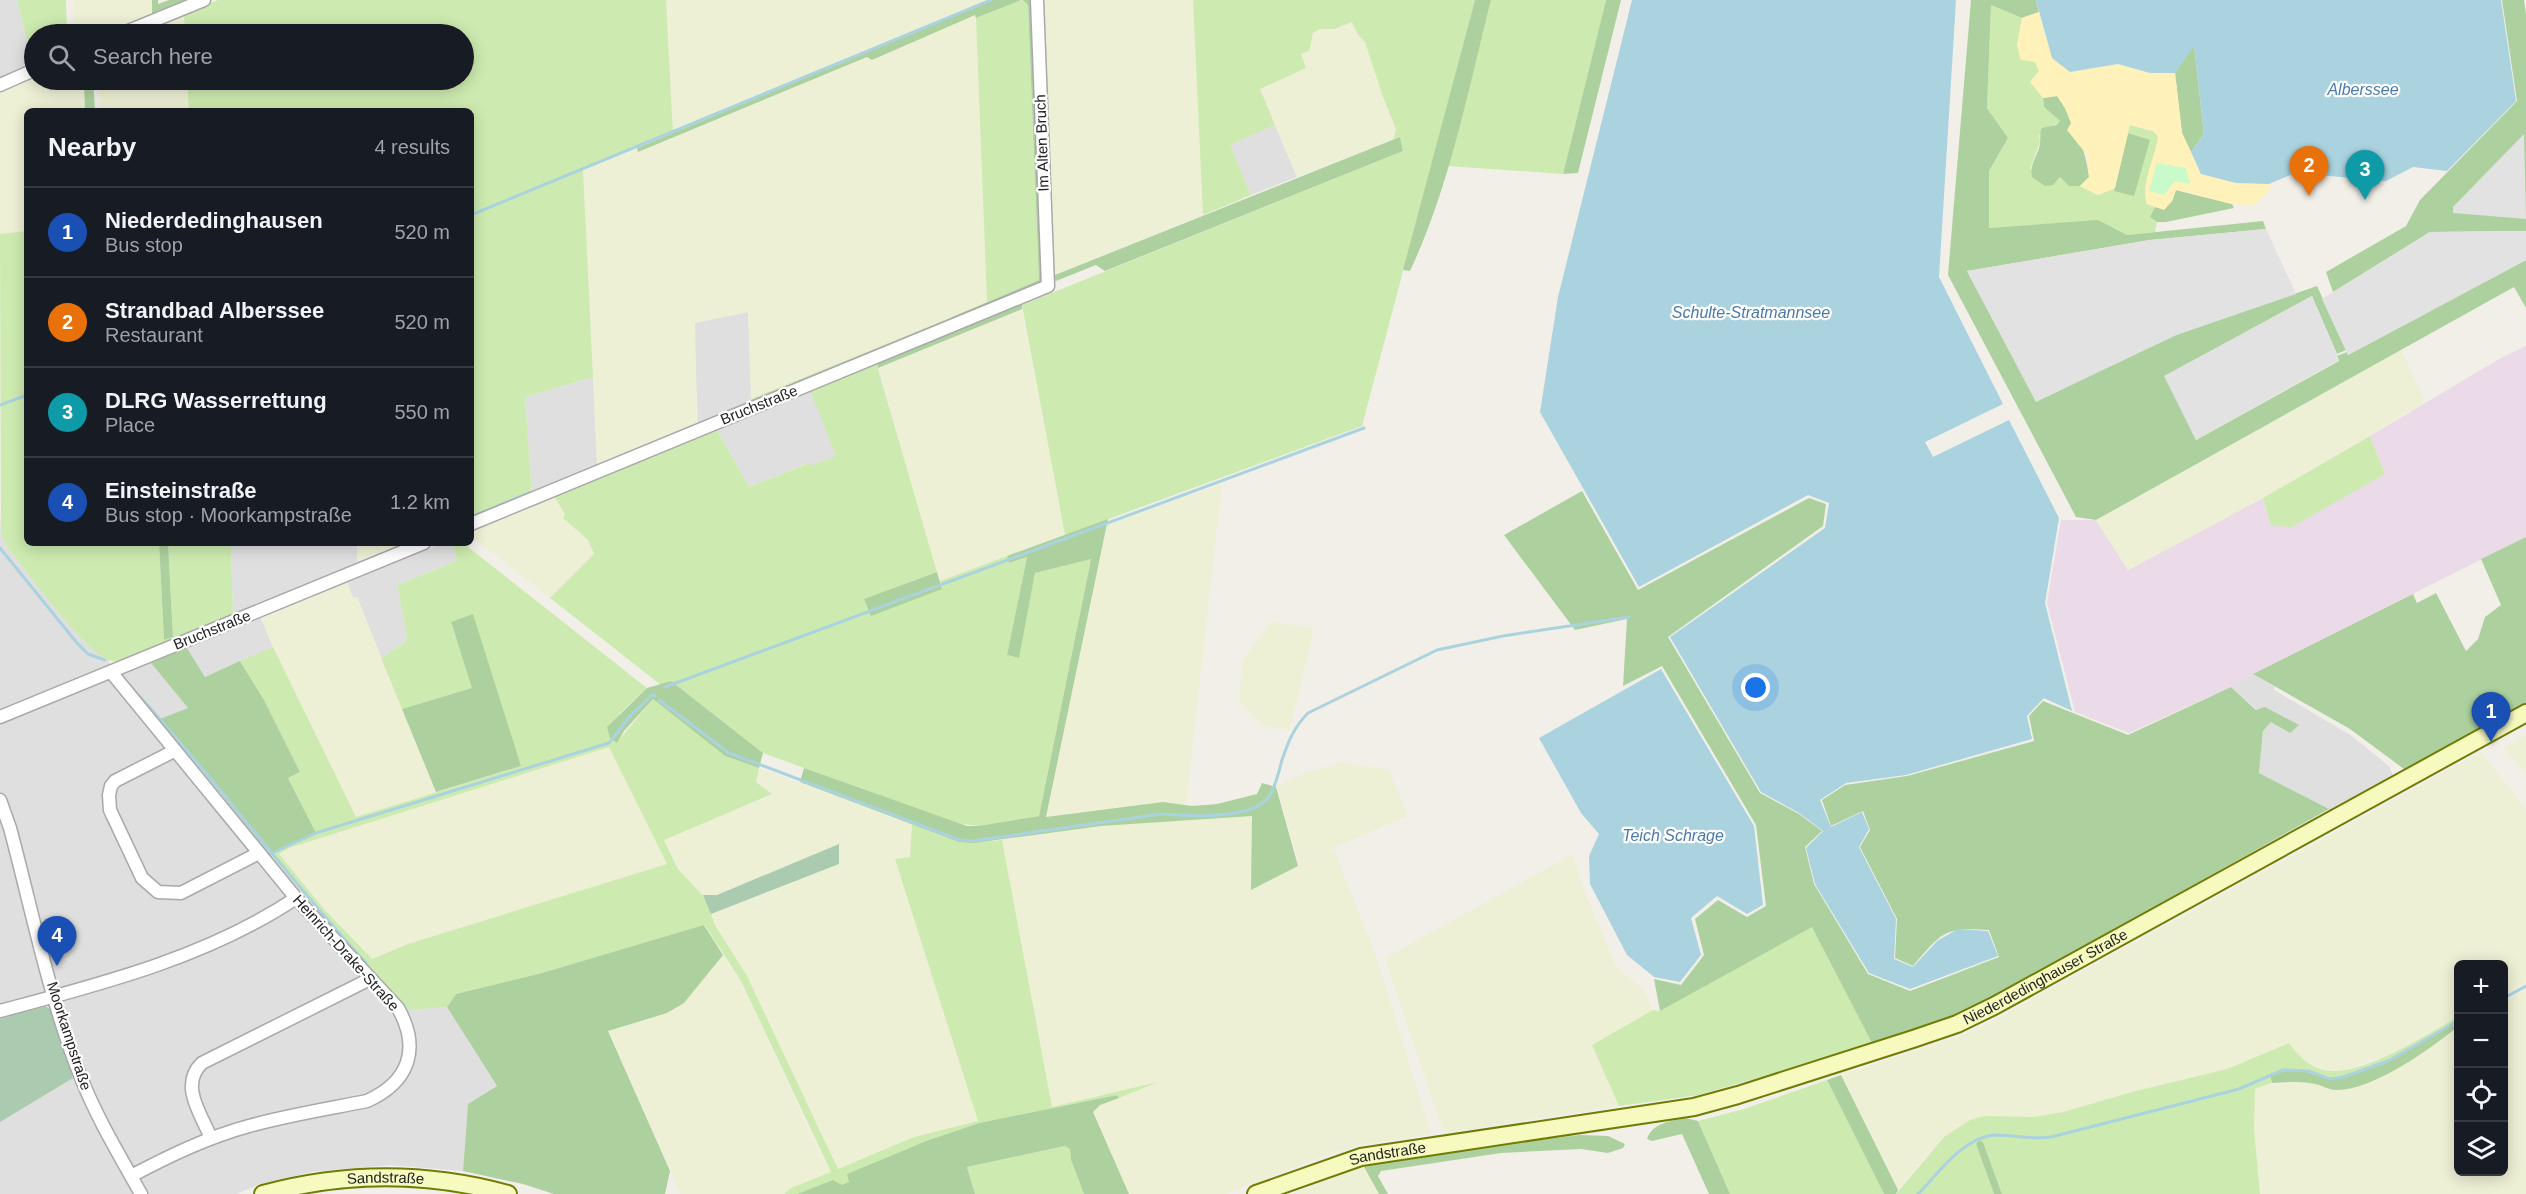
<!DOCTYPE html>
<meta charset="utf-8">
<style>
:root{--surface:#171b24;--page:#20242c;--text:#f1f3f6;--muted:#9ea1a6;--line:#363941;--accent:#ea580c}
body{margin:0;font-family:Arial,sans-serif;background:var(--page);color:var(--text)}
.controls{position:absolute;right:18px;bottom:18px;display:grid;overflow:hidden;border-radius:9px;box-shadow:0 3px 15px #0003}
.controls button{width:54px;height:54px;display:grid;place-items:center;padding:0;border:0;border-bottom:2px solid var(--line);background:var(--surface);color:var(--text);font:30px sans-serif}
.you{position:absolute;left:1756px;top:688px;width:21px;height:21px;margin:-15px;border:4px solid #fff;border-radius:50%;background:#1a73e8;box-shadow:0 0 0 9px #1a73e833}
.badge{display:grid;place-items:center;width:39px;height:39px;border-radius:50%;background:var(--accent);color:#fff;font-size:20px;font-weight:700}
.pin{position:absolute;translate:-50% -50px;filter:drop-shadow(0 2px 3px #0008)}
.pin::after{content:'';position:absolute;top:32px;width:21px;height:18px;background:inherit;clip-path:polygon(0 0,100% 0,50% 100%)}
.list{margin:0;padding:0;list-style:none}
h2{display:flex;justify-content:space-between;align-items:center;height:78px;margin:0;padding:0 24px;font-size:26px}
h2 small{font-size:20px;font-weight:400;color:var(--muted)}
.list li{display:grid;grid-template-columns:39px 1fr auto;gap:18px;align-items:center;box-sizing:border-box;height:90px;padding:0 24px;border-top:2px solid var(--line)}
.list b{display:block;font-size:22px;white-space:nowrap}
.list p{margin:0;font-size:20px;white-space:nowrap;color:var(--muted)}
.list em{font-size:20px;font-style:normal;color:var(--muted)}
.icon{flex:none;width:33px;height:33px;fill:none;stroke:currentColor;stroke-width:2;stroke-linecap:round;stroke-linejoin:round}
.map{position:relative;flex:none;width:2526px;height:1194px;overflow:hidden}
.search{position:absolute;background:var(--surface);box-shadow:0 3px 15px #0003;left:24px;top:24px;width:450px;height:66px;display:flex;align-items:center;gap:15px;box-sizing:border-box;padding:0 21px;border-radius:33px;color:var(--muted);font-size:22px}
.panel{position:absolute;background:var(--surface);box-shadow:0 3px 15px #0003;left:24px;top:108px;width:450px;height:438px;border-radius:9px}
.map>svg:first-child{display:block}
.residential{fill:#e0dfdf}
.industrial{fill:#ebdbe8}
.farmland{fill:#eef0d5}
.grass{fill:#cdebb0;fill-rule:evenodd}
.forest{fill:#add19e}
.sand{fill:#fff1ba}
.cemetery{fill:#aacbaf}
.park{fill:#c8facc}
.parking{fill:#e2e2e2}
.water{fill:#aad3df}
.lines{fill:none;stroke-linecap:round;stroke-linejoin:round}
.stream{stroke:#aad3df;stroke-width:3}
.street-casing{stroke:#a9a9a9;stroke-width:15}
.secondary-casing{stroke:#707d05;stroke-width:20}
.street{stroke:#fff;stroke-width:12}
.secondary{stroke:#f7fabf;stroke-width:16}
.labels{text-anchor:middle;stroke-width:4.5;stroke-linejoin:round;paint-order:stroke}
.street-label{font-size:15px;fill:#222;stroke:#fff}
.water-label{font-size:16px;font-style:italic;fill:#4a7aab;stroke:#fff}
</style>
<div class="map">
<svg width="2526" height="1194" viewBox="0 0 2526 1194">
<rect width="100%" height="100%" fill="#f2efe9"/>
<path class="residential" d="M0,0H17L34,68L0,82Z
M1275,125L1297,177L1251,195L1229,145Z
M748,312L753,405L698,427L694,323Z
M593,377L598,468L532,495L525,397Z
M811,391L837,456L810,467L808,463L749,487L717,430Z
M0,510L1,534L7,547L84,641L109,659L111,672L149,656L151,663L188,708L161,719L319,912L409,1010L447,1007L497,1086L468,1104L463,1171L389,1165L311,1172L260,1184L236,1194H0Z
M231,543H357L358,566L233,617Z
M443,543H452L457,561L397,585L407,635L405,642L381,658L357,597L353,598L347,583Z
M261,618L273,647L205,677L187,648Z
M2253,674L2275,687L2274,690L2352,736L2390,767L2393,777L2333,812L2259,773L2263,731L2271,722L2231,687Z"/>
<path class="industrial" d="M2526,346V537L2253,674L2231,687L2129,733L2075,712L2047,603L2061,520H2096L2128,570L2263,498L2271,526L2385,474L2370,436L2499,359Z"/>
<path class="farmland" d="M73,0H152L153,14L104,34H75Z
M666,0H991L673,133Z
M1039,0H1193L1203,215L1050,277Z
M184,14L185,34H134Z
M976,14L987,303L751,399L748,312L695,323L697,424L597,465L583,170L637,148L639,152L867,57L872,60Z
M1352,21L1358,35L1365,42L1383,97L1396,129L1393,133V140L1297,177L1260,89L1306,68L1301,54L1309,51L1313,33L1320,29H1334Z
M34,79L84,80L85,111H27V231L0,234V93Z
M99,80H187L189,111H101Z
M1022,309L1065,535L940,581L878,368Z
M2401,350L2426,402L2263,498L2128,570L2096,520Z
M1222,484L1186,805L1163,802L1046,817L1107,525Z
M554,496L566,514L563,518L588,540L594,554L550,598L471,536V531Z
M357,543H402L357,562Z
M347,583L353,598L357,597L436,792L356,817L280,663L261,618Z
M1272,621L1314,629L1290,730L1262,725L1239,701L1242,661Z
M2526,735V774L2504,748Z
M610,746L668,864L408,944L372,960L324,909L279,854L289,848Z
M2481,752L2526,809V982L2504,994V964H2458V1017L2384,1057L2340,1071H2329L2308,1063L2299,1056L2289,1043L2227,1069L2132,1092L2063,1112L2033,1117L1984,1116L1970,1120L1930,1152L1898,1190L1841,1075L1963,1035L1985,1025Z
M1342,762L1389,770L1408,816L1333,848L1302,864L1334,849L1377,959L1431,1134L1360,1145L1326,1155L1226,1194H1129L1093,1112L1100,1105L1150,1085L1052,1107L1002,840L1101,826L1253,816L1251,890L1299,865L1277,786L1304,773Z
M759,768L912,824L910,857L895,859L978,1121L914,1137L838,1169L833,1161L822,1132L711,914L838,864L839,844L717,896L703,895L682,874L664,839L772,795L756,781Z
M1573,854L1581,883L1616,966L1643,989L1653,1010L1593,1045L1619,1106L1450,1132L1442,1128L1385,958Z
M723,955L741,981L819,1152L831,1172L791,1188L784,1194H681L608,1030L667,1013L684,1003Z
M2526,989V1194H2260L2254,1129L2255,1088L2290,1082H2307L2337,1090L2347,1089L2458,1026V1172H2504V1001Z
M1363,1165L1379,1194H1292Z"/>
<path class="grass" d="M17,0H66L67,34H34V68Z
M218,0H666L673,133L583,170L593,377L525,397L532,495L471,520V111H189L187,80H464V34H185L184,14Z
M1021,0L1028,5L1039,280L987,302L976,18Z
M1193,0H1475L1362,426L1065,535L1022,305L1403,151L1400,137L1393,140L1396,129L1383,97L1365,42L1358,35L1352,22L1334,29H1320L1313,33L1309,51L1301,54L1306,68L1260,89L1275,125L1230,145L1251,195L1203,215Z
M1491,0H1606L1563,174L1448,166Z
M1991,5L2022,18L2017,46L2035,62L2039,71L2031,82L2043,98L2044,107L2060,121L2039,135L2040,142L2030,169L2060,177L2069,186H2080L2098,195L2115,188V191L2150,141L2128,133L2129,125L2153,131L2158,136C2156,158 2140,184 2147,204L2155,207L2150,217L2157,222L2155,232L2127,235L2098,221L1989,228V171L2008,138L1987,108Z
M27,231V543H159L164,640L173,636L168,543H231L233,617L126,660C121,660 117,662 112,661C84,653 28,572 7,547L1,534L0,234Z
M952,317L953,323L753,405L751,399Z
M877,360L878,369L937,572L865,599L942,589L940,581L1007,556L1009,563L1027,557L1007,655L1018,658L1035,573L1091,558L1039,816L978,826L955,823L763,753L671,681L661,685L550,598L594,554L588,540L563,518L565,514L554,496L717,430L749,487L809,463L810,466L836,456L809,388Z
M2370,436L2385,474L2292,527L2271,526L2263,498Z
M452,543H463L647,688L619,714L617,742L653,699L725,756L759,768L756,782L772,794L664,840L678,869L706,899L715,925L747,976L838,1169L914,1137L978,1121L895,859L910,857L912,824C951,839 960,845 1002,840L1052,1107L1158,1082L1119,1098L1117,1095L979,1123L926,1141L847,1174L850,1182L841,1186L833,1180L797,1194H784L791,1188L831,1172L741,981L705,925L542,973L456,994L447,1007L409,1010L319,912L270,854L316,833L288,778L300,772L264,700L240,661L273,647L356,817L521,766L451,623L473,688L402,709L381,658L405,642L407,635L397,585L457,561ZM609,747L667,864L408,944L372,959L324,909L279,854L289,848Z
M1812,926L1873,1045L1698,1095L1619,1106L1592,1045L1653,1010L1660,1011Z
M2458,1017V1026L2455,1029L2452,1025L2388,1061L2343,1077L2330,1079L2308,1071L2270,1075L2272,1083L2255,1089L2254,1129L2260,1194H2002L1983,1142L1976,1144L1994,1194H1896L1944,1137L1970,1120L1984,1116L2033,1117L2063,1112L2132,1092L2227,1069L2289,1043C2299,1057 2311,1069 2330,1071C2366,1074 2427,1034 2458,1017Z
M1827,1080L1884,1194H1730L1698,1121L1744,1109Z
M1065,1146L1070,1149L1071,1160L1084,1194H975L967,1167Z"/>
<path class="forest" d="M152,0H158V4L169,0H199L116,34H104L152,14Z
M991,0H1021L976,18L975,15L872,60L867,57L638,152L637,148Z
M1022,0H1034L1044,281L1033,290L1035,299L1022,304V309L878,368L877,360L953,329L952,317L1039,280L1028,5Z
M1475,0H1491C1468,90 1450,186 1410,271L1403,270Z
M1606,0H1621L1578,173L1563,174Z
M1971,0H2036L2039,12L2022,18L1991,5L1987,108L2008,138L1989,171V228L2098,220L2127,235L2263,221L2266,229L2150,240L1967,271L2036,401L2176,335L2317,286L2346,350L2337,354L2312,296L2165,376L2196,440L2339,361L2337,356L2347,352L2348,355L2526,260V308L2514,287L2096,520L2076,517L1948,275Z
M2502,0H2524L2526,15V231L2430,232L2333,292L2326,272L2406,226L2420,200L2517,101Z
M2194,45L2204,134L2191,152L2182,133L2175,73Z
M84,80H93L95,111H85Z
M2057,96C2073,118 2086,150 2089,177L2080,186H2069L2060,177L2053,185L2045,186L2032,177C2029,163 2039,155 2040,143C2041,137 2039,134 2042,128L2056,125L2060,121L2044,107L2043,98Z
M2128,133L2150,140L2134,196L2114,191Z
M1400,137L1403,151L1105,271L1096,265L1056,281L1050,277Z
M2176,190L2232,204L2234,208L2166,222H2157L2150,217L2155,207L2164,209L2172,201Z
M1582,491L1638,590L1809,498L1826,504L1823,526L1668,637L1760,793L1799,814L1822,831L1805,847L1814,884L1868,974L1910,991L1999,957L1989,930C1944,927 1942,932 1913,966L1895,958L1897,919L1860,847L1870,830L1863,811L1831,826L1822,800L1845,785L1907,776L2034,741L2029,716L2043,701L2128,735L2231,687L2256,710L2265,707L2299,725L2290,733L2271,722L2263,731L2259,773L2329,809L1977,1006L1929,1028L1873,1045L1812,927L1660,1011L1654,979L1681,985L1704,955L1695,919L1718,900L1747,917L1766,906L1756,825L1662,666L1623,686L1627,619L1575,630L1504,535Z
M1108,519L1046,817L1163,802L1192,806L1217,804L1257,794L1262,783L1276,787L1298,866L1251,890L1252,816L1101,826L974,843L959,842L800,782L804,768L967,826H978L1039,816L1091,559L1035,573L1019,658L1007,655L1027,557L1009,563L1007,556Z
M2526,537V707L2408,772L2350,729L2253,674L2413,594L2417,603L2436,593L2466,651L2478,639L2485,617L2501,605L2481,559Z
M159,543H168L173,637L164,640Z
M937,572L942,589L871,616L864,599Z
M473,614L521,766L436,792L402,709L472,688L451,622Z
M187,648L205,677L240,661L264,700L300,772L288,778L316,833L270,854L160,719L188,708L151,663Z
M671,681L763,753L759,768L725,756L653,699L624,731L617,743L610,738L607,727L647,688Z
M704,925L723,955L684,1003L667,1013L608,1031L670,1171L665,1194H554L523,1184L463,1171L468,1104L497,1086L447,1007L456,994L542,973Z
M2452,1024L2455,1029C2429,1050 2371,1091 2336,1090C2330,1090 2325,1087 2319,1085C2303,1081 2288,1082 2272,1083L2270,1075L2296,1069L2330,1079L2343,1077L2388,1061Z
M1841,1075L1898,1190L1896,1194H1884L1827,1080Z
M1117,1095L1119,1098L1100,1105L1093,1112L1129,1194H1084L1071,1160L1070,1149L1065,1146L967,1167L975,1194H797L833,1180L842,1185L849,1182L847,1174L926,1141L979,1123Z
M1685,1118L1698,1121L1730,1194H1709L1682,1134L1652,1141L1647,1139C1652,1123 1671,1121 1685,1118Z
M1580,1135L1608,1136L1625,1144L1623,1148L1608,1153L1581,1149L1501,1153L1381,1171L1378,1176L1388,1194H1379L1363,1165L1404,1157Z
M1979,1140L1983,1142L2002,1194H1994L1976,1144Z"/>
<path class="sand" d="M2039,12L2044,33L2070,72L2118,64L2150,73H2175L2182,133L2201,174L2236,183L2269,184L2271,190L2254,205L2232,204L2176,190L2172,201L2164,210L2147,204C2140,184 2156,158 2158,136L2153,131L2130,125L2115,188L2098,195L2080,186L2089,177L2087,155L2067,130L2071,123L2064,106L2057,96L2043,98L2030,82L2039,71L2035,62L2021,60L2017,46L2022,18Z"/>
<path class="cemetery" d="M839,844V864L711,914L703,895H717Z
M45,1006L52,1010L73,1078L0,1122V1019Z"/>
<path class="park" d="M2157,163L2186,168L2190,184L2175,181L2164,195L2149,191Z"/>
<path class="parking" d="M2524,134L2526,219L2453,213V207Z
M2266,229L2296,294L2176,335L2036,402L1967,271L2150,240Z
M2526,231V260L2348,355L2322,299L2430,232Z
M2312,296L2339,360L2196,440L2164,376Z"/>
<path class="water" d="M1632,0H1956L1939,277L2003,404L1925,442L1933,457L2009,420L2059,518L2045,603L2072,711L2044,698L2027,716L2032,739L1906,775L1846,783L1820,800L1831,827L1862,812L1869,829L1859,847L1896,919L1894,959L1913,967L1937,941L1958,929L1988,931L1998,956L1910,989L1869,973L1815,884L1806,848L1823,831L1799,813L1761,792L1670,637L1825,528L1829,503L1808,495L1639,587L1540,412L1558,297Z
M2036,0H2501L2516,101L2447,171L2413,167L2386,181L2295,173L2269,184L2236,183L2201,174L2191,152L2204,134L2194,46L2175,73H2150L2118,64L2070,72L2052,58Z
M1661,669L1754,826L1763,905L1747,914L1717,896L1691,918L1701,955L1680,982L1654,977L1627,955L1590,884L1589,856L1599,834L1581,813L1539,738Z"/>
<g class="lines">
<path class="stream" d="M471,215L991,0
M0,405L27,395
M471,517L529,493
M0,548L77,643L88,654L105,660
M360,563L408,543
M130,686C213,775 284,874 366,963
M665,687L1364,428
M659,700L729,753L960,840L972,841L1161,814C1187,816 1255,821 1270,795C1276,785 1279,771 1282,760C1288,742 1294,727 1308,713L1437,650L1503,636L1629,617
M270,854L316,833L609,743L630,716L652,695L655,696
M2504,998L2526,986
M1918,1194C1939,1173 1963,1137 1995,1135C2014,1135 2033,1140 2051,1137L2239,1089L2283,1070L2308,1071L2330,1079L2343,1077L2388,1061L2458,1021"/>
<defs>
<path id="street" d="M121,34L204,0
M0,85L34,70
M471,524L1048,286L1037,0
M111,672L296,898L398,1008C421,1049 409,1082 367,1101C327,1109 288,1115 249,1126C208,1137 169,1156 131,1176
M0,717L424,543
M174,751L115,781L111,786L109,795L110,810L142,878L158,892L181,893L259,853
M0,800L10,828C32,910 50,1002 82,1080C98,1120 120,1156 141,1194
M0,1011C101,984 208,957 296,898
M211,1138C201,1114 179,1085 202,1063L370,979"/>
<g id="secondary">
<path id="s1" d="M263,1194C344,1172 428,1172 508,1194"/>
<path id="s2" d="M1256,1194L1361,1157L1694,1107L1738,1095L1913,1039L1957,1024L1994,1006L2526,713"/>
</g>
</defs>
<use href="#street" class="street-casing"/>
<use href="#secondary" class="secondary-casing"/>
<use href="#street" class="street"/>
<use href="#secondary" class="secondary"/>
</g>
<g class="labels">
<g class="street-label">
<text transform="translate(1042 143) rotate(-92)" y="5">Im Alten Bruch</text>
<text transform="translate(759 405) rotate(-22)" y="5">Bruchstraße</text>
<text transform="translate(212 630) rotate(-22)" y="5">Bruchstraße</text>
<text transform="translate(346 953) rotate(48)" y="5">Heinrich-Drake-Straße</text>
<text dy="5" stroke="none"><textPath href="#s2" startOffset="824">Niederdedinghauser Straße</textPath></text>
<text transform="translate(69 1036) rotate(72)" y="5">Moorkampstraße</text>
<text dy="5" stroke="none"><textPath href="#s2" startOffset="138">Sandstraße</textPath></text>
<text dy="5" stroke="none"><textPath href="#s1" startOffset="124">Sandstraße</textPath></text>
</g>
<g class="water-label">
<text x="2363" y="95">Alberssee</text>
<text x="1751" y="318">Schulte-Stratmannsee</text>
<text x="1673" y="841">Teich Schrage</text>
</g>
</g>
</svg>
<div class="controls">
<button>+</button>
<button>−</button>
<button><svg class="icon" aria-label="locate" viewBox="0 0 24 24"><circle cx="12" cy="12" r="6"/><path d="M12 2v4M12 18v4M2 12h4M18 12h4"/></svg></button>
<button><svg class="icon" aria-label="layers" viewBox="0 0 24 24"><path d="M12 4l9 5-9 5-9-5zM3 14l9 5 9-5"/></svg></button>
</div>
<div class="you"></div>
<div class="pin badge" style="left:2491px;top:742px;background:#1a4fb4">1</div>
<div class="pin badge" style="left:2309px;top:196px;background:#e8710a">2</div>
<div class="pin badge" style="left:2365px;top:200px;background:#0f9aa8">3</div>
<div class="pin badge" style="left:57px;top:966px;background:#1a4fb4">4</div>
<div class="search"><svg class="icon" aria-label="search" viewBox="0 0 24 24"><circle cx="10" cy="10" r="6"/><path d="M15 15l6 6"/></svg>Search here</div>
<section class="panel">
<h2>Nearby<small>4 results</small></h2>
<ul class="list">
<li><span class="badge" style="background:#1a4fb4">1</span><div><b>Niederdedinghausen</b><p>Bus stop</p></div><em>520 m</em></li>
<li><span class="badge" style="background:#e8710a">2</span><div><b>Strandbad Alberssee</b><p>Restaurant</p></div><em>520 m</em></li>
<li><span class="badge" style="background:#0f9aa8">3</span><div><b>DLRG Wasserrettung</b><p>Place</p></div><em>550 m</em></li>
<li><span class="badge" style="background:#1a4fb4">4</span><div><b>Einsteinstraße</b><p>Bus stop · Moorkampstraße</p></div><em>1.2 km</em></li>
</ul>
</section>
</div>
